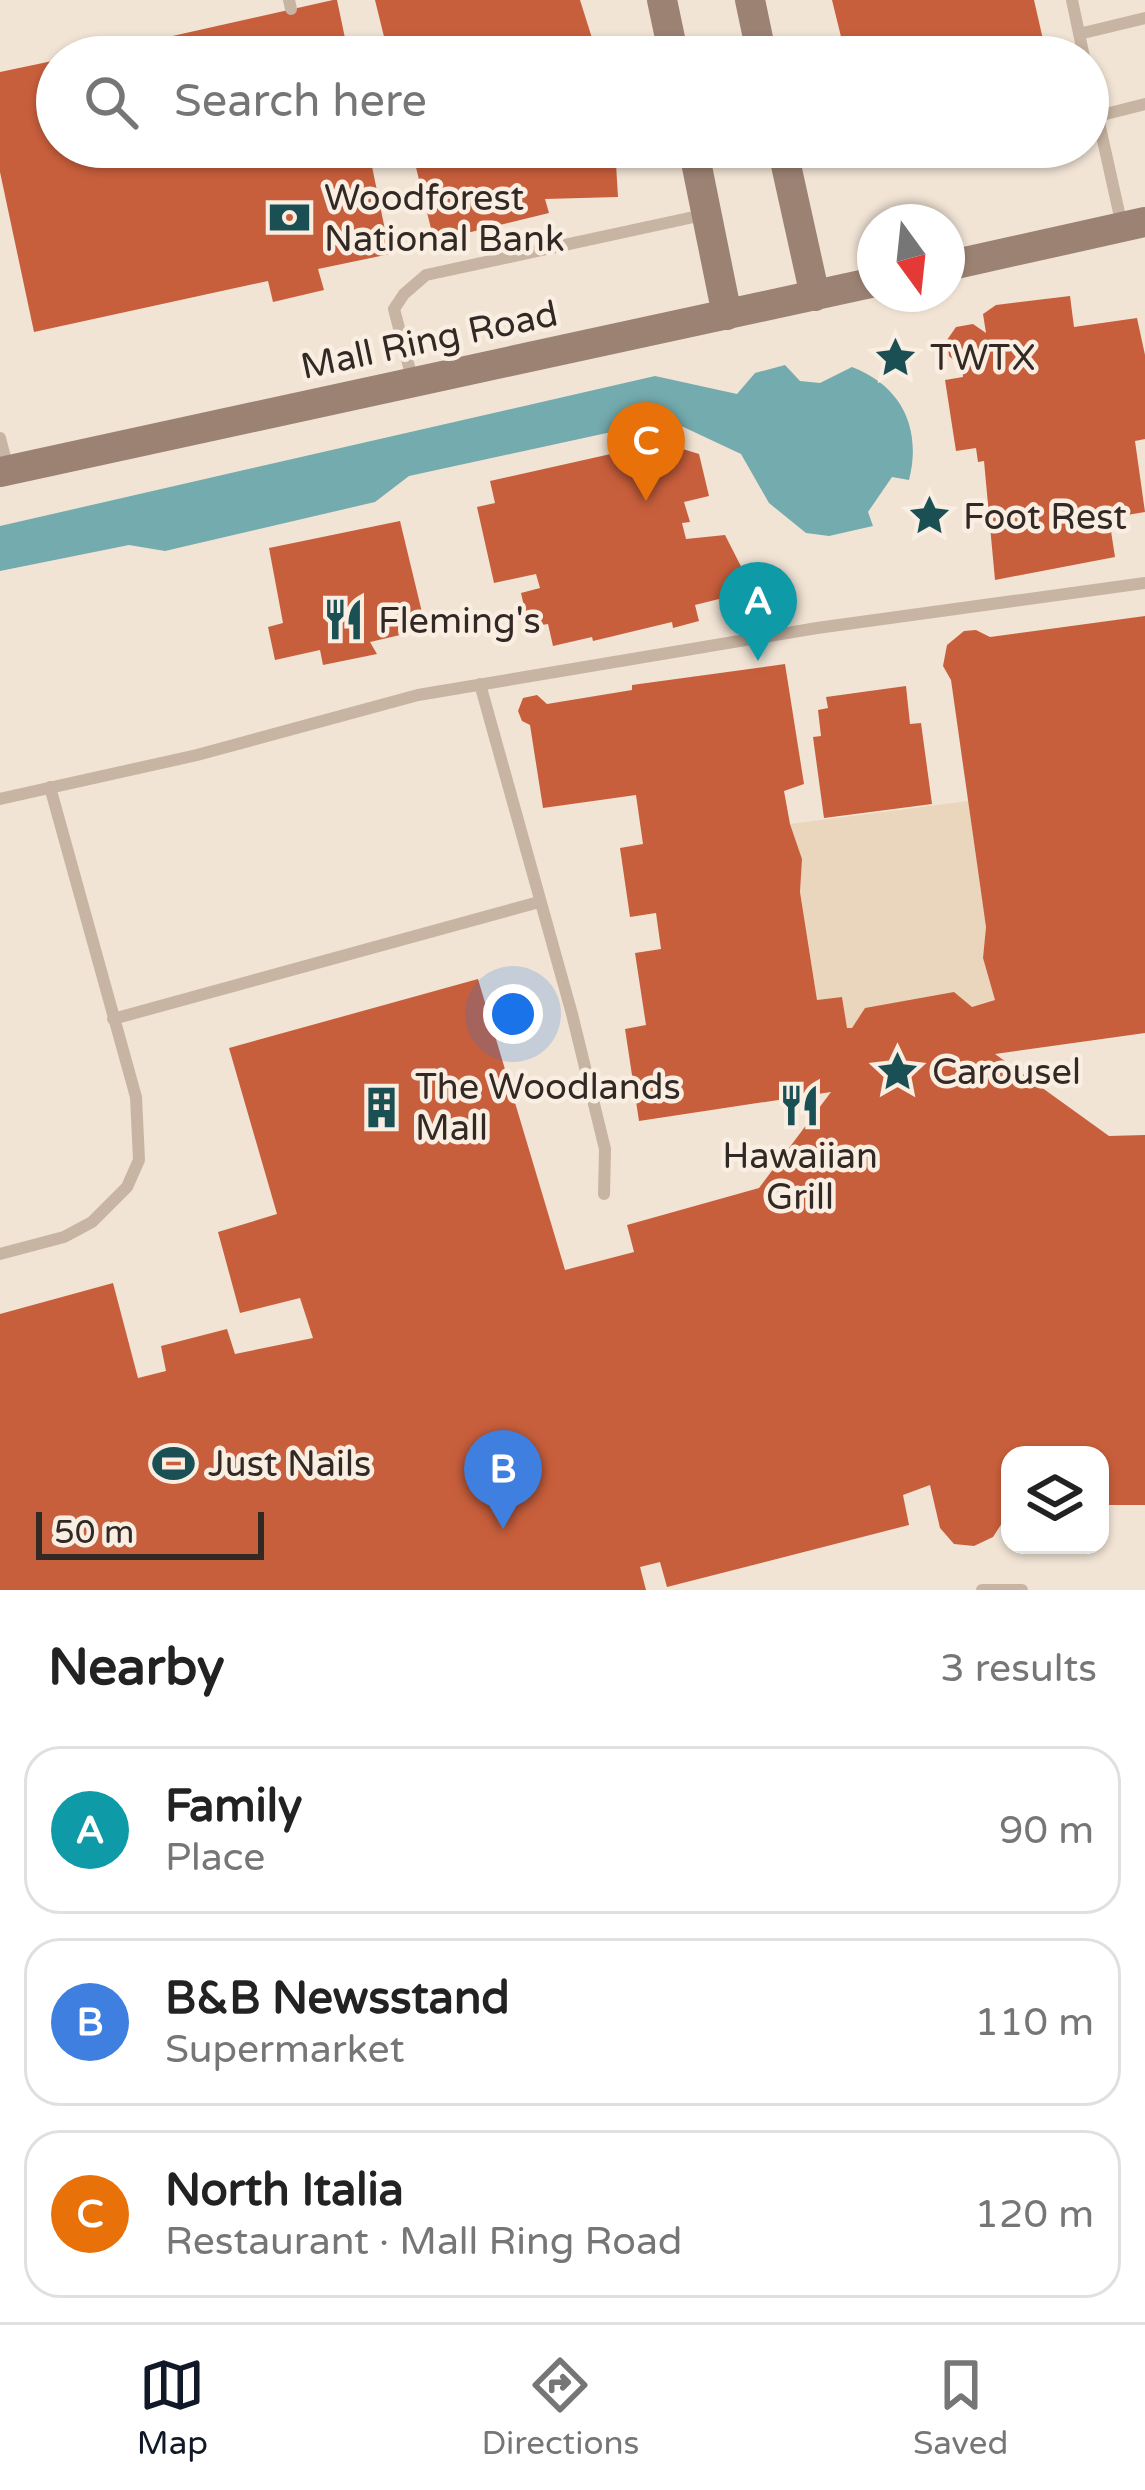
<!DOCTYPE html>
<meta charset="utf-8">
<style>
:root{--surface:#fff;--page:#f2f2f2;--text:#222;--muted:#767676;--line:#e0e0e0;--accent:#111827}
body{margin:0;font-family:"Varela Round",sans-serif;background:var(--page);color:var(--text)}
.controls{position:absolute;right:36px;bottom:36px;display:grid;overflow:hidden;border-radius:24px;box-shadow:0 3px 9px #0004}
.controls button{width:108px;height:108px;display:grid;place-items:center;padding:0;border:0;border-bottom:3px solid var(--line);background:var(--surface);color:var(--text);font:60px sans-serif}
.compass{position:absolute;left:857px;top:204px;width:108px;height:108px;border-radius:50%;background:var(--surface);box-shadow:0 3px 9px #0004;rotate:165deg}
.scale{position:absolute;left:36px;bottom:30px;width:228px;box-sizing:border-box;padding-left:12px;border:6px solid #332924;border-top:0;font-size:33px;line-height:42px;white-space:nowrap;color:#332924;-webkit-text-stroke:9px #f9eee1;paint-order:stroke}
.you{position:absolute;left:513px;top:1014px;width:42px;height:42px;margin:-30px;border:9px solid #fff;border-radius:50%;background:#1a73e8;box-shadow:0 0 0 18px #1a73e833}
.badge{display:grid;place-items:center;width:78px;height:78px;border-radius:50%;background:var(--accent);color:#fff;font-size:39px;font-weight:700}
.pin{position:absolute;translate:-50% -99px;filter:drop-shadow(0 3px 6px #0008)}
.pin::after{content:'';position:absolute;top:63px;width:42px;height:36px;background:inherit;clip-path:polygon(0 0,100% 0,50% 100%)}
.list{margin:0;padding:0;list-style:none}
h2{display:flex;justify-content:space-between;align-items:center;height:156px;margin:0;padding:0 48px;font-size:51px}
h2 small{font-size:39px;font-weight:400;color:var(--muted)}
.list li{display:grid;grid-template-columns:78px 1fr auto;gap:36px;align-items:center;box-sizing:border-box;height:168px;margin:0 24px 24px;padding:0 24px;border:3px solid var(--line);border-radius:36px}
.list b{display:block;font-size:45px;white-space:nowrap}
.list p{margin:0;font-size:39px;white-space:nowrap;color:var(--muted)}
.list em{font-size:39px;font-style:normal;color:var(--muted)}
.icon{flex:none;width:66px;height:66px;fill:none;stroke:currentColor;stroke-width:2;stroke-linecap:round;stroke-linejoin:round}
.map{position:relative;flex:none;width:1145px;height:1590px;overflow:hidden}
.search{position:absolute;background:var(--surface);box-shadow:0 3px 9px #0004;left:36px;right:36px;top:36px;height:132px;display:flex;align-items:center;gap:30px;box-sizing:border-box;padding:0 42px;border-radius:66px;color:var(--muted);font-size:45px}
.sheet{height:732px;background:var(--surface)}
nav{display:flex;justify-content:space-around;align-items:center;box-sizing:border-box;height:168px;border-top:3px solid var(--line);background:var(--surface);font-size:33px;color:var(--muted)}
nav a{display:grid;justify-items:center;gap:6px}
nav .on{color:var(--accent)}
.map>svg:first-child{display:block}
.plaza{fill:#e9d6bc}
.water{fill:#74abae}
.building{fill:#c85f3c}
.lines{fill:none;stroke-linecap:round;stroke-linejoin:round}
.lane{stroke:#c8b4a2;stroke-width:12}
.secondary{stroke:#9c8273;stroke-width:30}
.labels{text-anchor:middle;stroke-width:9;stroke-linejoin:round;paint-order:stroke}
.poi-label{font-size:36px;fill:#332924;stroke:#f9eee1;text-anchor:start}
.street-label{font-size:36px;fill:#332924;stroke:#f9eee1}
</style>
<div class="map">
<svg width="1145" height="1590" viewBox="0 0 1145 1590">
<rect width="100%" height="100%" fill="#f1e4d5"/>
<path class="plaza" d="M968,801L986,927L983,958L995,1000L972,1007L865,1008L852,1028H847L842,997L817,1000L800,892L802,859L790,824Z"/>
<path class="water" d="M785,365L800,381L820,383L852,367C902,386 922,429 909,480L892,477L868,512L873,526L829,536L806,533L769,503L741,454L677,424L662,421L409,476L375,502L165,551L129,545L0,571V526L655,376L737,394L755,373Z"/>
<path class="building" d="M333,0H337L349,57H79Z
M375,0H580L598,57H389Z
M832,0H1034L1047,57H846Z
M57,60V147H368L390,254L318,269L324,290L273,302L268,281L34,332L0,172V72Z
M411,147H615L618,197L545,199L549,213L434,241Z
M1070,296L1074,327L1137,318L1145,355V439L1135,441L1145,512L1109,518L1115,557L995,580L984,461L978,462L976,448L956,451L945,380L963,377L962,367L949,356L947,340L956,327L973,324L986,333L983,314L996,305Z
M670,445L699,454L709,496L684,502L690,522L682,523L686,539L725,535L749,582L729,592L731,596L695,605L699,621L673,628L672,622L593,641L592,637L553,646L548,624L542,625L539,612L526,615L521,593L540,588L536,574L494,583L477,507L495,503L490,481L633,449Z
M400,521L426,629L370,642L377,654L323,665L320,650L275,660L268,627L283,623L269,548Z
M1145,616V1033L995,1054L1109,1136L1145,1135V1505H1100V1455H1010V1479L1005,1480L1006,1517L993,1537L974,1546L954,1544L940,1528L930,1485L903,1495L909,1525L667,1587L660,1562L640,1567L646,1590H0V1314L113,1283L138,1378L166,1371L161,1346L227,1329L235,1354L313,1338L300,1298L240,1313L218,1232L277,1214L229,1048L478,979L565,1270L634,1252L627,1225L759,1188L831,1092L639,1121L625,1029L646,1025L635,953L661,949L656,913L630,917L620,848L643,844L636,795L543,808L530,725L522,721L518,711L523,698L537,695L547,704L632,690V685L785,664L804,784L784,791L790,824L802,859L800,892L817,1000L842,997L847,1028H852L865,1008L954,992L972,1007L995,1000L983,958L986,927L951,680L943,666L947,645L964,631L976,630L990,637Z
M906,686L910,724L921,723L932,804L824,818L813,737L821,736L818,710L828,708L826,697Z"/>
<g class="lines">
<path class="lane" d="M289,0L291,9
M1072,0L1084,57
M1079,34L1145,18
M1088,73L1122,226
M1098,116L1145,104
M413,382L394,309L404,294L426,275L703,215
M0,438L8,469
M480,684L572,1014L605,1149L604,1194
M0,799L197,755L418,695L817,628L1145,583
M113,1019L539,902
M0,1254L64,1237L92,1222L127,1187L139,1160L136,1097L50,787
M982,1590H1022"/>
<path class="secondary" d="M662,0L674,57
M750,0L762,57
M693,147L727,315
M782,147L815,296
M947,266L1145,222
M0,472L875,282"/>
</g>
<defs>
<symbol id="bank-bare" viewBox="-9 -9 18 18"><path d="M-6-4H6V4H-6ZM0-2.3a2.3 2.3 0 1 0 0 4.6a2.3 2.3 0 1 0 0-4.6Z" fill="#1a5054" stroke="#f9eee1" stroke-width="2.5" paint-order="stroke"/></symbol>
<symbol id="sight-bare" viewBox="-9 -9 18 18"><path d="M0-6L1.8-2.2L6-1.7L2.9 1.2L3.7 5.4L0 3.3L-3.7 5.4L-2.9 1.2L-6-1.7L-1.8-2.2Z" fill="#1a5054" stroke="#f9eee1" stroke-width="2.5" paint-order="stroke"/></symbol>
<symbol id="restaurant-bare" viewBox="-9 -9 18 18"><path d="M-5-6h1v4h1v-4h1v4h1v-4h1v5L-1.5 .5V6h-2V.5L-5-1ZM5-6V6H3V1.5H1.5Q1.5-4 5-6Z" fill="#1a5054" stroke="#f9eee1" stroke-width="2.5" paint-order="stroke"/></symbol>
<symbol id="building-bare" viewBox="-9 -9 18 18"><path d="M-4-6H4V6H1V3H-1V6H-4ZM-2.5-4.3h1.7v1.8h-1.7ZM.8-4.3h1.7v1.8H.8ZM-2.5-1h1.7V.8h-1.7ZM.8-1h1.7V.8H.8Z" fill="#1a5054" stroke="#f9eee1" stroke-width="2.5" paint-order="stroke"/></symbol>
<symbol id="stadium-bare" viewBox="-9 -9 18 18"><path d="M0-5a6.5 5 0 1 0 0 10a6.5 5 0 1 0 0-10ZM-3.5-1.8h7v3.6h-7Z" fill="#1a5054" stroke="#f9eee1" stroke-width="2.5" paint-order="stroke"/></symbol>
</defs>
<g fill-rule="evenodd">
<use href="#bank-bare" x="260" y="188" width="59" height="59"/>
<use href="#sight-bare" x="866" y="328" width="59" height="59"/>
<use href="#sight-bare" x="900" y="486" width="59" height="59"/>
<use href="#restaurant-bare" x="314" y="590" width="59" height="59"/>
<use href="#sight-bare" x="868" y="1042" width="59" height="59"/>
<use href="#restaurant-bare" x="770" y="1076" width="59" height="59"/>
<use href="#building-bare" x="352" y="1078" width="59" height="59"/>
<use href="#stadium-bare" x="144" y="1434" width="59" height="59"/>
</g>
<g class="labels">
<g class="poi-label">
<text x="324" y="210">Woodforest<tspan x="324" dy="41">National Bank</tspan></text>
<text x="930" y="370">TWTX</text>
<text x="963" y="529">Foot Rest</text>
<text x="378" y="633">Fleming's</text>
<text x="932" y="1084">Carousel</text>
<text x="415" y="1099">The Woodlands<tspan x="415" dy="41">Mall</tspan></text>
<text x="800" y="1168" text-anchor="middle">Hawaiian<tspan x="800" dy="41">Grill</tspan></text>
<text x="208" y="1476">Just Nails</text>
</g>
<g class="street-label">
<text transform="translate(429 339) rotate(-12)" y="13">Mall Ring Road</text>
</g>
</g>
</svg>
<div class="controls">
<button><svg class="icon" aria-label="layers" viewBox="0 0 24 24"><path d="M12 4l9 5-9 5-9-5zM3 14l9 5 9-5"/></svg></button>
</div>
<svg class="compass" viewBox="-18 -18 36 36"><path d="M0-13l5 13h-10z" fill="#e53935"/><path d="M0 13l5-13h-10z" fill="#767676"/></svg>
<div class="scale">50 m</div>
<div class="you"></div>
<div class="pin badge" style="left:758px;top:661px;background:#0f9aa8">A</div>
<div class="pin badge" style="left:503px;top:1529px;background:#3f7fe0">B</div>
<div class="pin badge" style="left:646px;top:501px;background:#e8710a">C</div>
<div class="search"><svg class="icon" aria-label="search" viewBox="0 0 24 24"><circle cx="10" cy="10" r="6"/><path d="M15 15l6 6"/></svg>Search here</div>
</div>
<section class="sheet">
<h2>Nearby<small>3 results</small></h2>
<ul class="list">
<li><span class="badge" style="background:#0f9aa8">A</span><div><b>Family</b><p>Place</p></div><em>90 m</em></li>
<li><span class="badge" style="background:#3f7fe0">B</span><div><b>B&amp;B Newsstand</b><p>Supermarket</p></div><em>110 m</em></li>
<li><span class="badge" style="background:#e8710a">C</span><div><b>North Italia</b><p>Restaurant · Mall Ring Road</p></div><em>120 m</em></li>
</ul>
</section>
<nav>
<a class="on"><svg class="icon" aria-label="map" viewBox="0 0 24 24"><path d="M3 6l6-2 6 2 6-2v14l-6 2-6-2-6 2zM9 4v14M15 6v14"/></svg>Map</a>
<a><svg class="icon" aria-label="directions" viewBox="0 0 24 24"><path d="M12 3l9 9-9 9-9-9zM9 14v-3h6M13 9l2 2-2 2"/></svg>Directions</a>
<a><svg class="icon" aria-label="saved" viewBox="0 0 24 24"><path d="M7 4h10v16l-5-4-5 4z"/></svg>Saved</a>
</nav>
